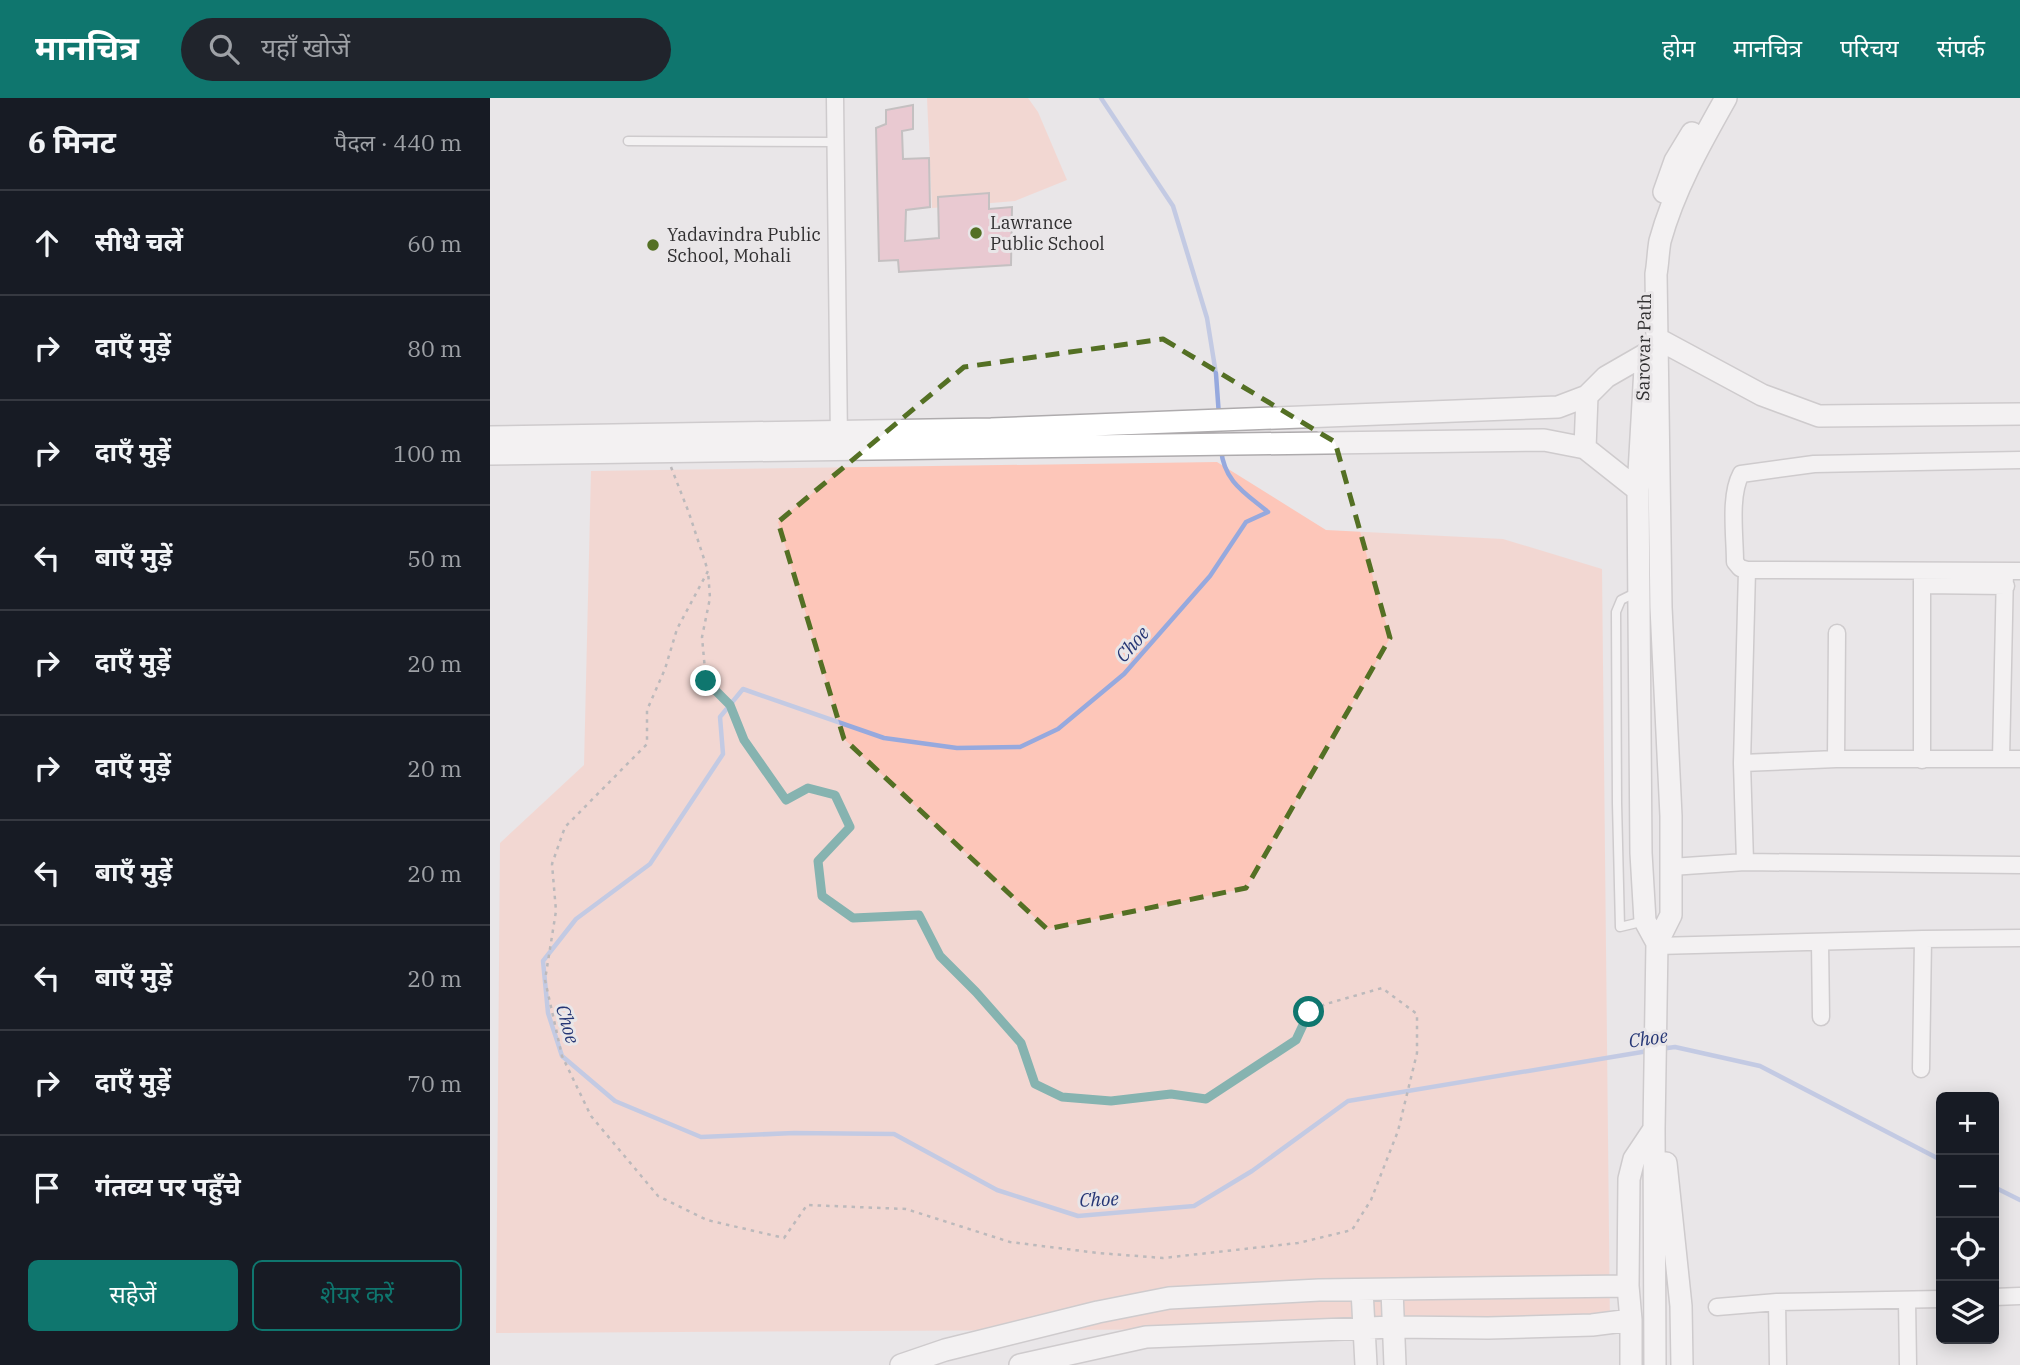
<!DOCTYPE html>
<html lang="hi">
<meta charset="utf-8">
<style>
:root{--surface:#171b24;--page:#20242c;--text:#f1f3f6;--muted:#9ea1a6;--line:#363941;--accent:#0f766e}
body{margin:0;font-family:"IBM Plex Serif","Noto Sans Devanagari",serif;background:var(--page);color:var(--text)}
.controls{position:absolute;right:21px;bottom:21px;display:grid;overflow:hidden;border-radius:10px;box-shadow:0 4px 18px #0003}
.controls button{width:63px;height:63px;display:grid;place-items:center;padding:0;border:0;border-bottom:2px solid var(--line);background:var(--surface);color:var(--text);font:35px sans-serif}
.stop{position:absolute;width:21px;height:21px;margin:-16px;border:5px solid #0f766e;border-radius:50%;background:#fff}
.stop.end{background:#0f766e;border-color:#fff;box-shadow:0 2px 7px #0008}
.list{margin:0;padding:0;list-style:none}
h2{display:flex;justify-content:space-between;align-items:center;height:91px;margin:0;padding:0 28px;font-size:30px}
h2 small{font-size:23px;font-weight:400;color:var(--muted)}
.list li{display:grid;grid-template-columns:46px 1fr auto;gap:21px;align-items:center;box-sizing:border-box;height:105px;padding:0 28px;border-top:2px solid var(--line)}
.list b{display:block;font-size:26px;white-space:nowrap}
.list em{font-size:23px;font-style:normal;color:var(--muted)}
.actions{display:flex;gap:14px;padding:21px 28px}
.actions a{flex:1;padding:16px 0;border:2px solid var(--accent);border-radius:10px;text-align:center;font-size:24px;color:var(--accent)}
.actions .main{background:var(--accent);color:#fff}
.icon{flex:none;width:38px;height:38px;fill:none;stroke:currentColor;stroke-width:2;stroke-linecap:round;stroke-linejoin:round}
.map{position:relative;flex:none;width:1530px;height:1267px;overflow:hidden}
header{display:flex;align-items:center;gap:42px;box-sizing:border-box;height:98px;padding:0 35px;background:var(--accent);color:#fff}
header strong{font-size:33px}
nav{display:flex;gap:38px;margin-inline-start:auto;font-size:24px}
.search{width:490px;height:63px;background:var(--page);display:flex;align-items:center;gap:18px;box-sizing:border-box;padding:0 24px;border-radius:38px;color:var(--muted);font-size:26px}
main{display:flex}
aside{flex:1;background:var(--surface)}
.map>svg:first-child{display:block}
.green{fill:#fdc6b9}
.lines{fill:none;stroke-linecap:round;stroke-linejoin:round}
.stream{stroke:#96a9de;stroke-width:4.5}
.building{fill:#e8a6b7;stroke:#979393;stroke-width:2}
.lane-casing{stroke:#aeabad;stroke-width:11}
.street-casing{stroke:#aeabad;stroke-width:19}
.secondary-casing{stroke:#aeabad;stroke-width:24}
.path{stroke:#858385;stroke-width:2.5;stroke-dasharray:3.5 5;stroke-linecap:butt}
.lane{stroke:#fff;stroke-width:8}
.street{stroke:#fff;stroke-width:16}
.secondary{stroke:#fff;stroke-width:21}
.route{stroke:#0f766e;stroke-width:9}
.marked{fill:none;stroke:#547024;stroke-width:5;stroke-dasharray:14 9;stroke-linejoin:round}
.poi-dot{fill:#547024;stroke:#e9e6e8;stroke-width:2.5}
.labels{text-anchor:middle;stroke-width:6;stroke-linejoin:round;paint-order:stroke}
.poi-label{font-size:18px;fill:#302f30;stroke:#e9e6e8;text-anchor:start}
.street-label{font-size:18px;fill:#302f30;stroke:#e9e6e8}
.water-label{font-size:19px;font-style:italic;fill:#253675;stroke:#e9e6e8}
</style>
<header>
<strong>मानचित्र</strong>
<div class="search"><svg class="icon" aria-label="search" viewBox="0 0 24 24"><circle cx="10" cy="10" r="6"/><path d="M15 15l6 6"/></svg>यहाँ खोजें</div>
<nav><a>होम</a><a>मानचित्र</a><a>परिचय</a><a>संपर्क</a></nav>
</header>
<main>
<aside>
<h2>6 मिनट<small>पैदल · 440 m</small></h2>
<ul class="list">
<li><svg class="icon" aria-label="ahead" viewBox="0 0 24 24"><path d="M12 20V5M6 11l6-6 6 6"/></svg><div><b>सीधे चलें</b></div><em>60 m</em></li>
<li><svg class="icon" aria-label="right" viewBox="0 0 24 24"><path d="M7 20v-9h11M14 6l5 5-5 5"/></svg><div><b>दाएँ मुड़ें</b></div><em>80 m</em></li>
<li><svg class="icon" aria-label="right" viewBox="0 0 24 24"><path d="M7 20v-9h11M14 6l5 5-5 5"/></svg><div><b>दाएँ मुड़ें</b></div><em>100 m</em></li>
<li><svg class="icon" aria-label="left" viewBox="0 0 24 24"><path d="M17 20v-9H6M10 6l-5 5 5 5"/></svg><div><b>बाएँ मुड़ें</b></div><em>50 m</em></li>
<li><svg class="icon" aria-label="right" viewBox="0 0 24 24"><path d="M7 20v-9h11M14 6l5 5-5 5"/></svg><div><b>दाएँ मुड़ें</b></div><em>20 m</em></li>
<li><svg class="icon" aria-label="right" viewBox="0 0 24 24"><path d="M7 20v-9h11M14 6l5 5-5 5"/></svg><div><b>दाएँ मुड़ें</b></div><em>20 m</em></li>
<li><svg class="icon" aria-label="left" viewBox="0 0 24 24"><path d="M17 20v-9H6M10 6l-5 5 5 5"/></svg><div><b>बाएँ मुड़ें</b></div><em>20 m</em></li>
<li><svg class="icon" aria-label="left" viewBox="0 0 24 24"><path d="M17 20v-9H6M10 6l-5 5 5 5"/></svg><div><b>बाएँ मुड़ें</b></div><em>20 m</em></li>
<li><svg class="icon" aria-label="right" viewBox="0 0 24 24"><path d="M7 20v-9h11M14 6l5 5-5 5"/></svg><div><b>दाएँ मुड़ें</b></div><em>70 m</em></li>
<li><svg class="icon" aria-label="arrive" viewBox="0 0 24 24"><path d="M6 21V4h12l-3 4 3 4H6"/></svg><div><b>गंतव्य पर पहुँचे</b></div></li>
</ul>
<div class="actions"><a class="main">सहेजें</a><a>शेयर करें</a></div>
</aside>
<div class="map">
<svg width="1530" height="1267" viewBox="0 0 1530 1267">
<rect width="100%" height="100%" fill="#e9e6e8"/>
<path class="green" d="M437,0H538L548,14L577,82L525,103L442,110Z
M727,364L836,432L1013,441L1112,471L1120,1229L6,1235L10,745L94,667L101,373Z"/>
<g class="lines">
<path class="stream" d="M611,0L683,108L717,220L726,276L729,318
M731,351C734,384 755,395 778,414L756,424L720,478L634,576L568,631L530,649L467,650L394,640L253,591L230,619L233,656L160,766L86,821L53,863L58,915L72,958L125,1003L211,1039L304,1035L404,1036L507,1092L588,1118L704,1108L762,1073L858,1003L1158,953
M1170,951L1185,949L1270,968L1451,1062
M1504,1089L1530,1102"/>
</g>
<path class="building" d="M423,7V31L412,33L413,61L439,60L440,109L416,112L415,143L449,140L448,99L499,95V111L522,109L521,167L409,174L408,162L389,163L386,30L396,26V12Z"/>
<g class="lines">
<defs>
<path id="lane" d="M138,43L346,44
M1147,494L1131,502L1126,514L1127,705L1130,829L1155,823"/>
<path id="street" d="M345,0L349,344
M1530,362L1324,366L1251,376C1239,398 1245,438 1245,464L1250,470L1257,472L1530,473
M1432,487L1516,488
M1346,661L1347,535
M1511,661L1515,473
M1432,662V473
M1252,665L1346,661H1530
M1255,764L1252,665L1257,472
M1181,769L1255,764L1530,767
M1330,844L1331,919
M1167,848L1433,841L1530,840
M1431,971L1433,841
M1504,1199L1530,1198
M1417,1202L1418,1267
M1287,1204L1288,1267
M1227,1209L1287,1204L1451,1201"/>
<path id="secondary" d="M1174,94L1185,63L1202,35
M1168,241L1272,297L1329,318L1530,316
M1155,270L1148,392L1151,755L1155,823L1167,845
M0,339L501,331L1068,309L1097,298L1116,279L1156,256
M1095,350L1097,298
M0,356L1054,342L1095,350L1148,392
M1176,1065L1191,1208L1192,1267
M872,1192L876,1267
M902,1192L905,1267
M411,1267L455,1252L608,1214L679,1200L829,1192L1138,1188
M530,1267L656,1239L903,1229L998,1230L1102,1227L1141,1222
M1141,1267V1222L1138,1188L1139,1081L1144,1061L1164,1031
M1165,1267L1164,1031L1167,845L1181,817V718L1171,509L1166,176C1168,165 1168,154 1170,143C1184,92 1210,46 1236,0"/>
</defs>
<use href="#lane" class="lane-casing"/>
<use href="#street" class="street-casing"/>
<use href="#secondary" class="secondary-casing"/>
<path class="path" d="M181,369L199,415L218,473L187,531L175,571L157,612V646L75,729L62,766L66,813L55,882L72,958L101,1018L168,1098L217,1122L294,1140L317,1107L416,1111L520,1144L608,1155L673,1160L808,1145L862,1132L881,1102L908,1033L927,955V916L892,890L836,906L819,913L806,942L716,1001L681,996L620,1003L572,999L545,986L531,945L486,894L450,858L430,817L363,820L332,798L328,763L361,729L345,697L318,690L296,702L254,642L240,607L216,583L212,539L220,500L218,473"/>
<use href="#lane" class="lane"/>
<use href="#street" class="street"/>
<use href="#secondary" class="secondary"/>
</g>
<g class="lines">
<path class="route" d="M216,583L240,607L254,642L296,702L318,690L345,697L360,729L328,763L332,798L363,820L429,817L450,858L486,894L531,945L545,986L572,999L621,1003L681,996L716,1001L806,942L819,914"/>
</g>
<path d="M0 0H1530V1267H0ZM673,241L845,344L900,540L756,790L557,831L354,641L288,424L474,269Z" fill="#e9e6e8" fill-opacity=".55" fill-rule="evenodd"/>
<path class="marked" d="M673,241L845,344L900,540L756,790L557,831L354,641L288,424L474,269Z"/>
<g class="poi-dot">
<circle cx="486" cy="135" r="7"/>
<circle cx="163" cy="147" r="7"/>
</g>
<g class="labels">
<g class="poi-label">
<text x="500" y="131">Lawrance<tspan x="500" dy="21">Public School</tspan></text>
<text x="177" y="143">Yadavindra Public<tspan x="177" dy="21">School, Mohali</tspan></text>
</g>
<g class="street-label">
<text transform="translate(1154 249) rotate(-89)" y="6">Sarovar Path</text>
</g>
<g class="water-label">
<text transform="translate(642 546) rotate(-49)" y="7">Choe</text>
<text transform="translate(78 926) rotate(74)" y="7">Choe</text>
<text transform="translate(1158 940) rotate(-8)" y="7">Choe</text>
<text transform="translate(609 1101) rotate(-2)" y="7">Choe</text>
</g>
</g>
</svg>
<div class="controls">
<button>+</button>
<button>−</button>
<button><svg class="icon" aria-label="locate" viewBox="0 0 24 24"><circle cx="12" cy="12" r="6"/><path d="M12 2v4M12 18v4M2 12h4M18 12h4"/></svg></button>
<button><svg class="icon" aria-label="layers" viewBox="0 0 24 24"><path d="M12 4l9 5-9 5-9-5zM3 14l9 5 9-5"/></svg></button>
</div>
<div class="stop" style="left:819px;top:914px"></div>
<div class="stop end" style="left:216px;top:583px"></div>
</div>
</main>
